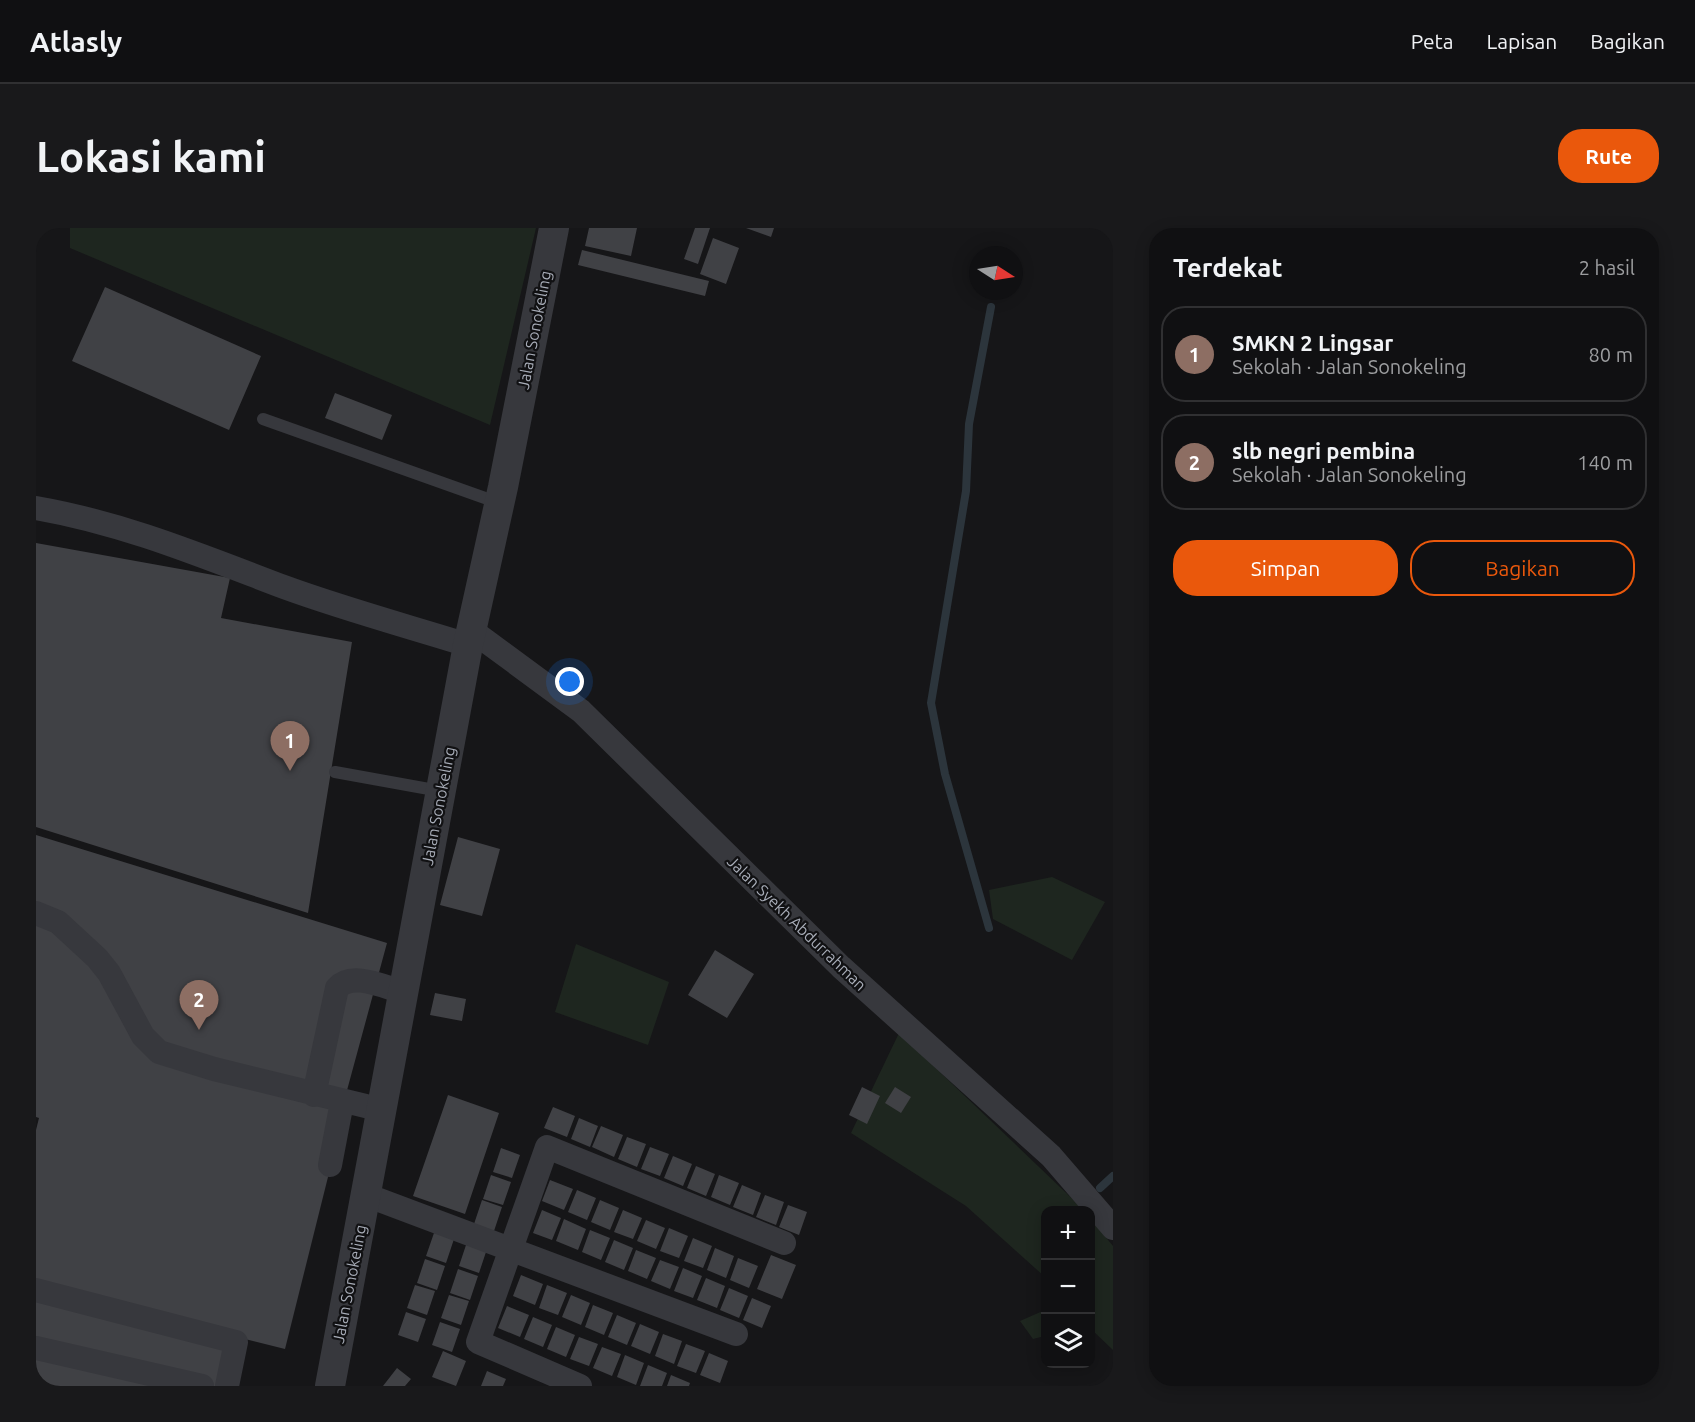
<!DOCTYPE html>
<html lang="id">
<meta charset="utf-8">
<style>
:root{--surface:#101012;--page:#19191b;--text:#f1f3f6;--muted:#9c9d9f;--line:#303032;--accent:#ea580c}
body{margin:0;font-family:Ubuntu,sans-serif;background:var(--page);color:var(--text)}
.controls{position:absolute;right:18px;bottom:18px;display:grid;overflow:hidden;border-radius:12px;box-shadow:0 3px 15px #0003}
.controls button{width:54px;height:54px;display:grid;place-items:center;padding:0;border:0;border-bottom:2px solid var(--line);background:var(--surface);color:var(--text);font:30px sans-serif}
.compass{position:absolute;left:933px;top:18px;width:54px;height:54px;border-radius:50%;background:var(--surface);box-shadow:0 3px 15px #0003;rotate:102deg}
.you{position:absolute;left:534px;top:454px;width:21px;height:21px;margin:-15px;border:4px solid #fff;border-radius:50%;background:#1a73e8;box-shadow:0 0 0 9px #1a73e833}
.badge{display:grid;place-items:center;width:39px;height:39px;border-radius:50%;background:var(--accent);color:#fff;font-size:20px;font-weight:700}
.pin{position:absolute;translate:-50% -50px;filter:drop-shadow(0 2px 3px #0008)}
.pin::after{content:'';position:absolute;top:32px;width:21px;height:18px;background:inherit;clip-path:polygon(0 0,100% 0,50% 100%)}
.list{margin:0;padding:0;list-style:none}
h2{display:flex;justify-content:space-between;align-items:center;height:78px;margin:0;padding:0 24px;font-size:26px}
h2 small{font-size:20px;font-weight:400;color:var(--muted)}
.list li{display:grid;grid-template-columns:39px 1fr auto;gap:18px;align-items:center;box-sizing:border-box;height:96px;margin:0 12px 12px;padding:0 12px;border:2px solid var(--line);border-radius:24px}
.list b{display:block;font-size:22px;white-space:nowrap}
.list p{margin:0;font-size:20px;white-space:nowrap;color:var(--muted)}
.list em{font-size:20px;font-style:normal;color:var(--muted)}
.actions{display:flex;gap:12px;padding:18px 24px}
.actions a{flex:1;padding:14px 0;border:2px solid var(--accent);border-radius:24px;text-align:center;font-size:21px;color:var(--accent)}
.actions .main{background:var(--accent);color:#fff}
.icon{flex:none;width:33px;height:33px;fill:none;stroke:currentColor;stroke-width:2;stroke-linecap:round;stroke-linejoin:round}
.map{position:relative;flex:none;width:1077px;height:1158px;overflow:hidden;border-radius:24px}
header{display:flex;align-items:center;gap:36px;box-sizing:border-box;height:84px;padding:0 30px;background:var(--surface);border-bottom:2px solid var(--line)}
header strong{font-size:28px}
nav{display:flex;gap:33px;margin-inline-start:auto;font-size:21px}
.intro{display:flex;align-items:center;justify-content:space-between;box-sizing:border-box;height:144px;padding:0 36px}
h1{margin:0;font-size:42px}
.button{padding:15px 27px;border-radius:24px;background:var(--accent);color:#fff;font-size:21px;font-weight:700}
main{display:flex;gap:36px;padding:0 36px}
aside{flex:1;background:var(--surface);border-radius:24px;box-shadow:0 3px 15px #0003}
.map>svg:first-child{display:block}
.green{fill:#1e261f}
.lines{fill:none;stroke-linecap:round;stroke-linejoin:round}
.stream{stroke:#2c353c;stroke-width:8}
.building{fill:#404145}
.service{stroke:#37383d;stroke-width:12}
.minor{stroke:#37383d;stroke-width:24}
.tertiary{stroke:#37383d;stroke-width:30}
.labels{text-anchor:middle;stroke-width:4.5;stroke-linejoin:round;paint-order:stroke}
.street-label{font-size:16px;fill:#a8adb8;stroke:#111113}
</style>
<header>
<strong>Atlasly</strong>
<nav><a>Peta</a><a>Lapisan</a><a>Bagikan</a></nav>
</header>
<div class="intro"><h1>Lokasi kami</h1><a class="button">Rute</a></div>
<main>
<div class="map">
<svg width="1077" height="1158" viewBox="0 0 1077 1158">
<rect width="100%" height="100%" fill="#161618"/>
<path class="green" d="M34,0H500L454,197L34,20Z
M1016,649L1069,674L1036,732L957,691L953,662Z
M540,716L633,754L612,817L519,784Z
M863,805L1048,982H1010L1009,1049L930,978L815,905Z
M1054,990L1077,1018V1122L1055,1101Z
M1009,1082V1108L997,1111L984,1093Z"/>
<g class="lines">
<path class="stream" d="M953,700L909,546L895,475L930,263L933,196L955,79
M1064,960L1077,948"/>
</g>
<path class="building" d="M553,0H601L595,28L549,18Z
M659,0H674L662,36L648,31Z
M710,0H738L735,9Z
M677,10L703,20L690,56L664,46Z
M546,22L673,53L669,68L542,37Z
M69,59L225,128L193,202L36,133Z
M299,165L356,187L346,212L289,190Z
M0,315L194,350L185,390L316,414L272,685L0,599Z
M0,607L351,715L291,936L295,937L249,1121L0,1059V902L3,890L0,889Z
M422,609L464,621L446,688L404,677Z
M679,722L718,746L691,790L652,767Z
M399,765L430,771L426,793L394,787Z
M826,859L844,868L831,896L813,887Z
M859,859L875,869L865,885L849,875Z
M412,867L463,885L429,986L377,968Z
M517,879L539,888L531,909L508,900Z
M543,890L562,898L554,919L535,911Z
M565,898L587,907L578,929L556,919Z
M591,909L610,916L601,939L582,931Z
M614,919L633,926L624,948L605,941Z
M465,920L484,927L476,950L457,944Z
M637,928L656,936L647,958L628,950Z
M660,938L679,946L670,968L651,960Z
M455,947L475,954L467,977L447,971Z
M683,947L703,955L694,977L675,969Z
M514,952L537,961L528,982L506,973Z
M706,957L725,965L717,987L697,979Z
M541,962L560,970L551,992L532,984Z
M729,967L748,974L740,997L720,989Z
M446,972L466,979L458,1003L438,996Z
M564,972L583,980L574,1002L555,994Z
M752,977L771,984L763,1007L743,999Z
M506,982L525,990L516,1012L497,1005Z
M587,982L606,990L597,1011L578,1004Z
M528,991L550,1001L542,1022L520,1013Z
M610,992L629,1000L620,1021L601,1013Z
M633,1000L652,1008L643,1030L624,1023Z
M554,1002L574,1010L565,1032L546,1024Z
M398,1005L418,1011L410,1035L390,1028Z
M657,1010L676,1018L667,1040L648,1033Z
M578,1012L597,1020L588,1042L569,1034Z
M431,1014L451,1021L443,1045L423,1038Z
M679,1020L698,1028L690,1050L671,1042Z
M600,1022L620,1030L611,1051L592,1043Z
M735,1027L760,1037L746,1071L721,1061Z
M702,1030L722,1038L713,1060L694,1052Z
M389,1031L409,1038L401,1062L381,1055Z
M624,1032L643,1039L634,1061L615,1053Z
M647,1040L666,1048L657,1070L638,1063Z
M422,1041L442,1048L434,1072L414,1065Z
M485,1047L507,1056L499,1077L477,1068Z
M670,1050L689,1058L681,1080L661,1072Z
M379,1057L399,1063L391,1087L371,1080Z
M511,1057L531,1065L522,1087L503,1080Z
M693,1060L712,1068L703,1090L684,1082Z
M0,1061L198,1113L186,1158H0Z
M413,1067L433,1073L425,1097L405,1090Z
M535,1067L554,1075L545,1097L526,1089Z
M716,1070L735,1078L726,1100L707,1092Z
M557,1077L577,1085L568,1107L549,1099Z
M471,1078L493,1087L484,1109L462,1100Z
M370,1084L390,1091L382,1114L362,1107Z
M581,1087L600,1095L591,1117L572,1109Z
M497,1089L516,1097L507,1119L488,1111Z
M404,1094L424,1101L416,1124L396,1117Z
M604,1096L623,1104L614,1126L595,1118Z
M520,1099L539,1107L530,1129L511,1121Z
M627,1106L646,1113L638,1136L619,1128Z
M543,1109L562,1116L553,1138L534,1131Z
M650,1116L669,1123L660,1145L641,1138Z
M566,1119L585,1126L576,1148L557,1140Z
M407,1123L430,1133L420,1158L396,1149Z
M673,1125L692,1133L684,1155L664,1147Z
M589,1127L608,1135L600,1157L581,1149Z
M612,1137L631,1145L626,1158H604Z
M361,1140L375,1151L369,1158H347Z
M451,1143L470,1151L467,1158H445Z
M635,1147L654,1155L653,1158H631Z"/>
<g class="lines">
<path class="service" d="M227,191L463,275
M299,544L404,563"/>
<path class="minor" d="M0,280C87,295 166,328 248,359C308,381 371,398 432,417
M435,402L545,483L805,739L1015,928L1077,1000
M0,685L22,694L61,730L73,745L107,808L123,824L178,841L346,882
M278,867L301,760C316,743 348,759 367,764
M294,937L306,874
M330,967L700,1106
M0,1062L200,1114L191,1158
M0,1120L166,1158
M544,1158L442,1114L511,919L748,1015"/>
<path class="tertiary" d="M294,1158L432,417L467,259L518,0"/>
</g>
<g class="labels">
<g class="street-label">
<text transform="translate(498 102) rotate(-79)" y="6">Jalan Sonokeling</text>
<text transform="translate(402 578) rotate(-79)" y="6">Jalan Sonokeling</text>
<text transform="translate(761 695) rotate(44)" y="6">Jalan Syekh Abdurrahman</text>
<text transform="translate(313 1056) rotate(-79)" y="6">Jalan Sonokeling</text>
</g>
</g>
</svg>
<div class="controls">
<button>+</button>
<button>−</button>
<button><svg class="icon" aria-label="layers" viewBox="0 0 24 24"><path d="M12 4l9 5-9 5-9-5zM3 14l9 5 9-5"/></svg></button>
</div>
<svg class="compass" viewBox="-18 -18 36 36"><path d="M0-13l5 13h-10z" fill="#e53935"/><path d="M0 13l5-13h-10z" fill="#9c9d9f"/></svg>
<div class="you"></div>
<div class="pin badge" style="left:254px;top:543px;background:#8d6e63">1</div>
<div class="pin badge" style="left:163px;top:802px;background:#8d6e63">2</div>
</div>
<aside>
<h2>Terdekat<small>2 hasil</small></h2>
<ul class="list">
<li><span class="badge" style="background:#8d6e63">1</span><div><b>SMKN 2 Lingsar</b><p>Sekolah · Jalan Sonokeling</p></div><em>80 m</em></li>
<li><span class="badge" style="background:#8d6e63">2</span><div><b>slb negri pembina</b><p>Sekolah · Jalan Sonokeling</p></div><em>140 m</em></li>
</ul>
<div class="actions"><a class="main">Simpan</a><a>Bagikan</a></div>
</aside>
</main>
